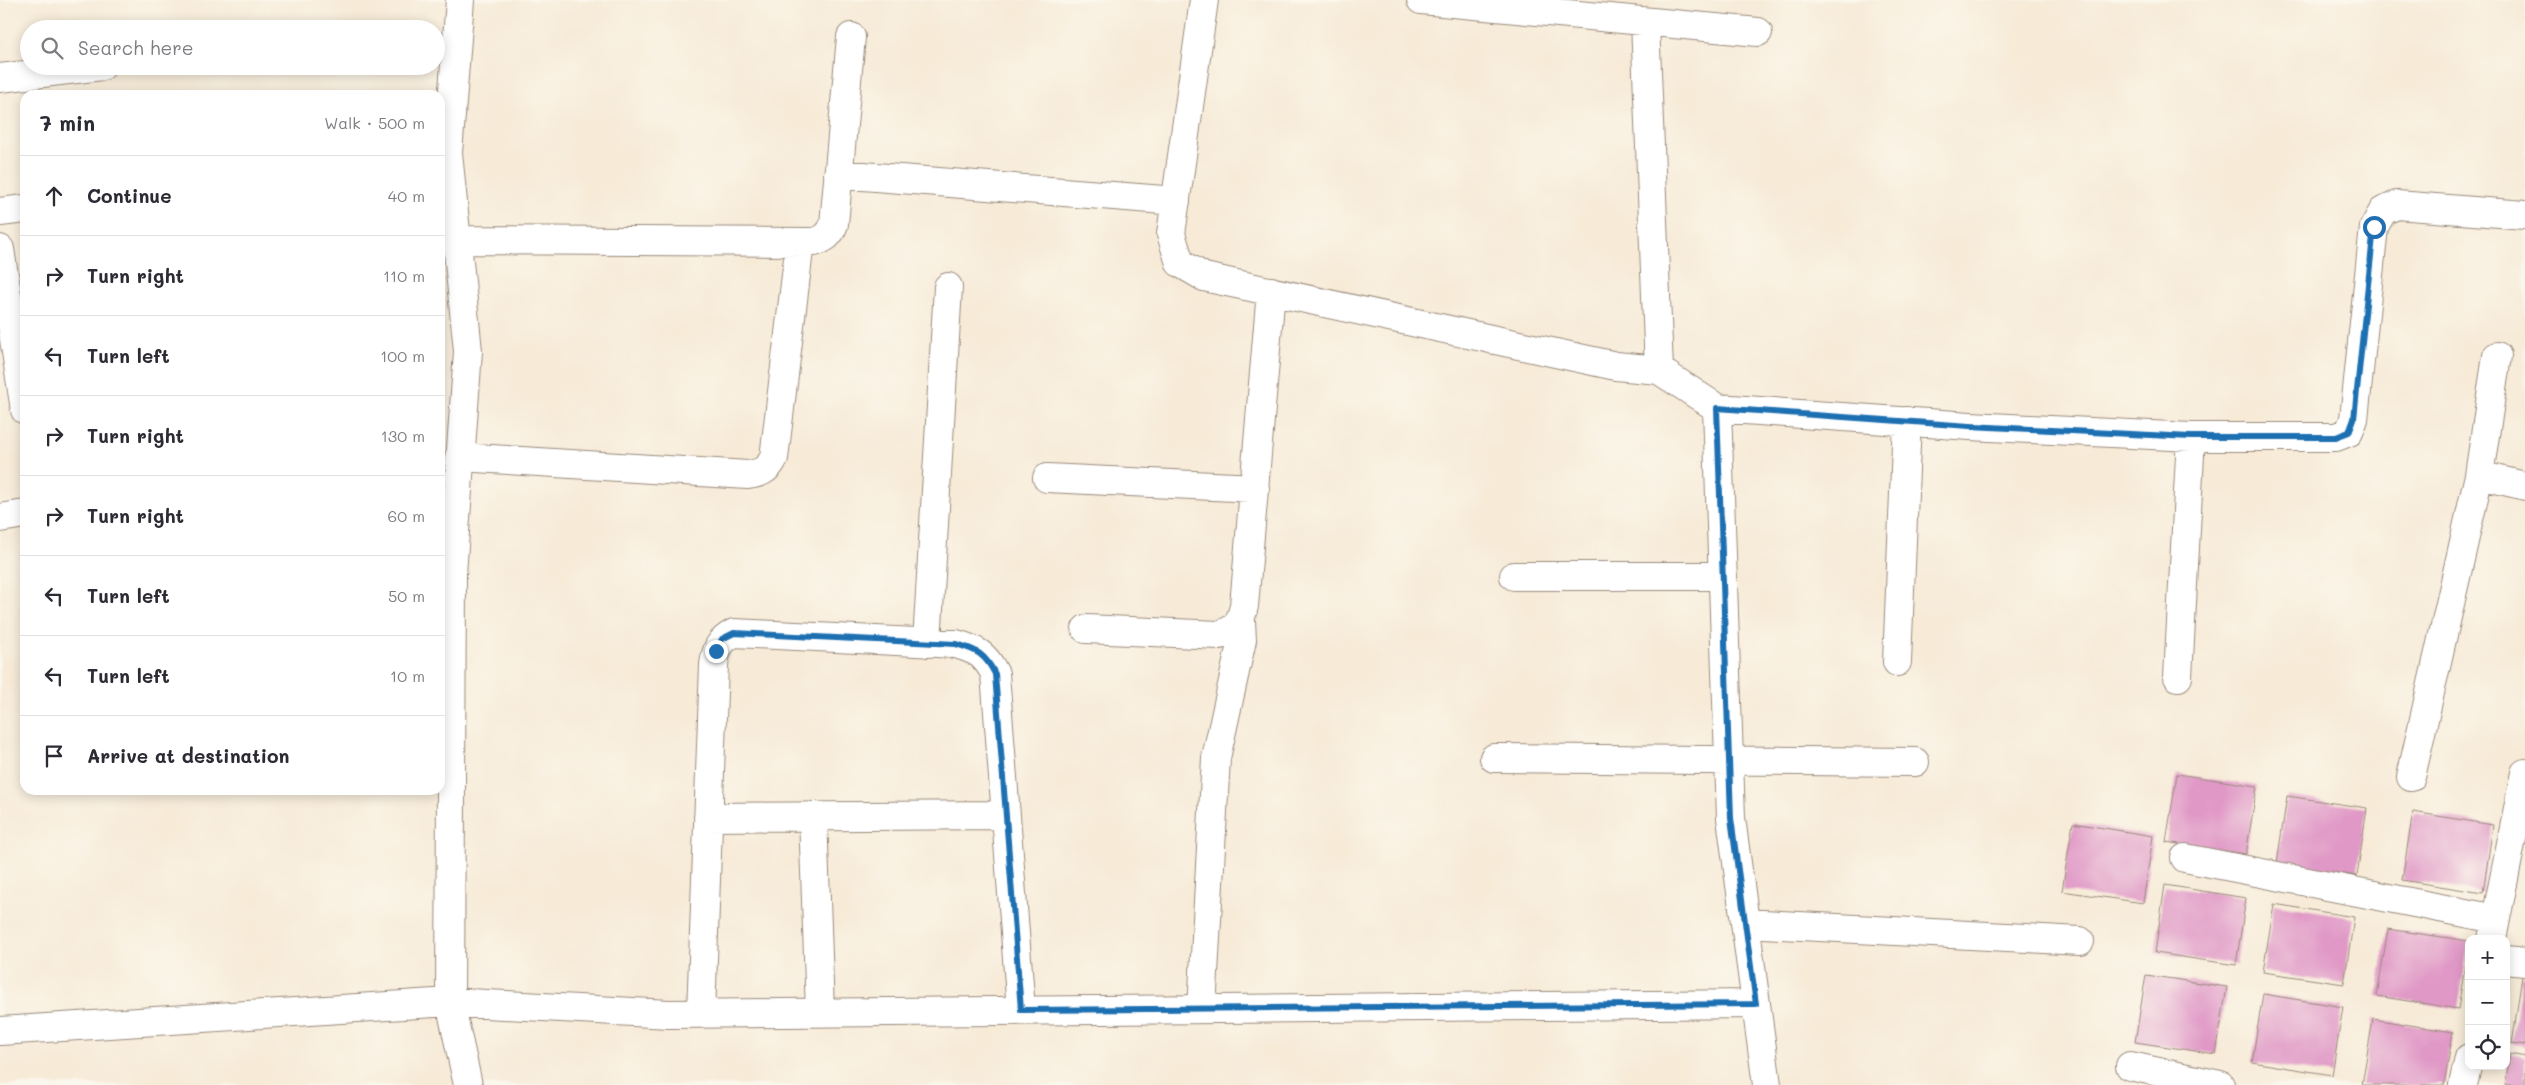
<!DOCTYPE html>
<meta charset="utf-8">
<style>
:root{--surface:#fff;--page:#f7f7f7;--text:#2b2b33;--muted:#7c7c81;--line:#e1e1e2}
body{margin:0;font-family:Mali,sans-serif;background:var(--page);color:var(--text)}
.controls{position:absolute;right:15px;bottom:15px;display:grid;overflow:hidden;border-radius:10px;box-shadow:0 2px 12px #0003}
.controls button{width:45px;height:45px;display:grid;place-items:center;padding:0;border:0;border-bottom:1px solid var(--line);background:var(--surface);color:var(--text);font:25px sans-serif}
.stop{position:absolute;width:15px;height:15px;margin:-11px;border:4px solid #1f6fb2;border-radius:50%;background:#fff}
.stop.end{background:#1f6fb2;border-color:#fff;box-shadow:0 1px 5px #0008}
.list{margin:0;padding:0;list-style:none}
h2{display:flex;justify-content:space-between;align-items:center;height:65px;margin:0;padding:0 20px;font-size:21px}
h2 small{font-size:16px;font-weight:400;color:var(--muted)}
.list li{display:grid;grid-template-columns:32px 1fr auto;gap:15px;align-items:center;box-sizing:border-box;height:80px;padding:0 20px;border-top:1px solid var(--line)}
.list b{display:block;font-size:19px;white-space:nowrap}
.list em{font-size:16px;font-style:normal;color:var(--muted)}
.icon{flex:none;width:28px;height:28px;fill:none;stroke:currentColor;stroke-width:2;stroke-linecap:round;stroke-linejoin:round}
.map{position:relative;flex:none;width:2525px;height:1085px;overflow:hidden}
.search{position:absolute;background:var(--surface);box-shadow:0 2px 12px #0003;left:20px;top:20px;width:425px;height:55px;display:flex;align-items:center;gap:12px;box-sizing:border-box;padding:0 18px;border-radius:28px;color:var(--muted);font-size:19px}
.panel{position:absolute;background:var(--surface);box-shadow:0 2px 12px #0003;left:20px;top:90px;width:425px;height:705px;border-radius:15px}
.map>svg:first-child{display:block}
.building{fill:#e098c6}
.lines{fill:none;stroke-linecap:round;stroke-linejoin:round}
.minor-casing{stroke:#998a7b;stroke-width:30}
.minor{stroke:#fff;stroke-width:28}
.route{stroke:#1f6fb2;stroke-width:6}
</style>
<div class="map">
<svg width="2525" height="1085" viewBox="0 0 2525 1085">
<rect width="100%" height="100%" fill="#fbf7ec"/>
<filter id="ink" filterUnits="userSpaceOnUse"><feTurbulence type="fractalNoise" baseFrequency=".02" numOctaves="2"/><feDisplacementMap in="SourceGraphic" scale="10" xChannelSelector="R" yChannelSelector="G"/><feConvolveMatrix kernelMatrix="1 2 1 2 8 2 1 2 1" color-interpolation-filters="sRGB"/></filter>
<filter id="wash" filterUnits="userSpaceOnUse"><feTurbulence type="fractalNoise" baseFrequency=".0096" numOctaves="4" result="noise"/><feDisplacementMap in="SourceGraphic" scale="20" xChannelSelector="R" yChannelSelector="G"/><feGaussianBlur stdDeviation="1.12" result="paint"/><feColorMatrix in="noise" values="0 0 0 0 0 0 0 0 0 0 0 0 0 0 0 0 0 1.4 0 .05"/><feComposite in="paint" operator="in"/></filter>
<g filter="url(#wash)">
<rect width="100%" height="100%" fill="#f7ebd8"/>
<g id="blocks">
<path class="building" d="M2177,774L2257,786L2246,854L2166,842Z
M2287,796L2367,808L2357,876L2277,863Z
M2413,812L2493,825L2483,893L2402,880Z
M2073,823L2153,836L2143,903L2062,891Z
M2165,885L2246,898L2236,965L2155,953Z
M2274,904L2354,917L2344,984L2263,972Z
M2388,929L2469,941L2458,1009L2377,996Z
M2146,975L2227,987L2216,1054L2135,1042Z
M2522,976L2525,977V1046L2512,1044Z
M2263,994L2343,1007L2332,1075L2252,1062Z
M2373,1019L2453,1032L2444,1085H2362Z
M2510,1054L2525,1057V1085H2505Z"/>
</g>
</g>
<g filter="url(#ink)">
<use href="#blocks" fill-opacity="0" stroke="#998a7b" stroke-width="1"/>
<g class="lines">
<defs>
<path id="minor" d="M460,0L448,153L468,351L452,574L450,1002L468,1085
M1204,0L1171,234L1180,263L1204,277L1616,366L1659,370L1717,408L1731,818L1756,1004
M1421,0L1758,32
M1645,22L1659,370
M0,78L102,66
M838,174L1176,201
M0,212L25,209
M456,240L814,242C825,239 830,235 834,224L851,37
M0,249L25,410
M1717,408L1970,426L2191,437H2336L2349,432L2354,419L2374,227L2383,211L2397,205L2525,215
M459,457L748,475C761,473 768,470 774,458L800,242
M2479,475L2525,486
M1047,478L1255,488
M0,518L25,514
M1514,576H1723
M1086,629L1219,635C1236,629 1240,624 1244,606L1271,291
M927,643L948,287
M1897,662L1907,421
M2178,677L2191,437
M1494,758L1915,762
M2411,777L2479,475L2497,356
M813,816L820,1012
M708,817L1006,815
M2185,858L2496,919
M1745,923L2080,941
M2492,939L2525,773
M2506,960L2525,962
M1202,1009L1216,758L1242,640L1241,621
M701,1013L714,665C716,649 719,641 734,633L956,644C977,650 985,654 995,674L1021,1010
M0,1031L450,1002L669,1014L1756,1004L1767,1085
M2130,1066L2220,1085
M2463,1085L2469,1058"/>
</defs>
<use href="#minor" class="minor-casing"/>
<use href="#minor" class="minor"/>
</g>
</g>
<g class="lines" filter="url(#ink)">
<path class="route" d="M716,651L722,639L734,633L956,644C977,650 985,654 995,674L1021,1010L1756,1004L1731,818L1717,408L1970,426L2191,437H2336L2349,432L2354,419L2374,227"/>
</g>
</svg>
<div class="controls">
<button>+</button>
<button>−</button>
<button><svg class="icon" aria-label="locate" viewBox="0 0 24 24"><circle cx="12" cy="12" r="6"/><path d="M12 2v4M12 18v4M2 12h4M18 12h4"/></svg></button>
</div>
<div class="stop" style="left:2374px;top:227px"></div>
<div class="stop end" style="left:716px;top:651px"></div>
<div class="search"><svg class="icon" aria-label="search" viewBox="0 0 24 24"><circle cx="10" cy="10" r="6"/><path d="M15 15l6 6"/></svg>Search here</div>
<section class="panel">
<h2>7 min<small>Walk · 500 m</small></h2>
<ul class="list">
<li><svg class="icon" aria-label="ahead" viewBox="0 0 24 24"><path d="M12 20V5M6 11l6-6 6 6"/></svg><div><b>Continue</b></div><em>40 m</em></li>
<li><svg class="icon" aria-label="right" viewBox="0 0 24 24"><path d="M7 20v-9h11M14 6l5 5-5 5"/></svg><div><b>Turn right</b></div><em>110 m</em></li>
<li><svg class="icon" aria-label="left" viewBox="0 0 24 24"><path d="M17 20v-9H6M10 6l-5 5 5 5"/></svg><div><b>Turn left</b></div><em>100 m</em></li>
<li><svg class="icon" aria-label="right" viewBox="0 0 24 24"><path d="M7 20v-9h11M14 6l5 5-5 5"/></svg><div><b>Turn right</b></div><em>130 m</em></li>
<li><svg class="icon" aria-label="right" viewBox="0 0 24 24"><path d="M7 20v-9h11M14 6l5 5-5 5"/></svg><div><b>Turn right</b></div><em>60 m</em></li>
<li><svg class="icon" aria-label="left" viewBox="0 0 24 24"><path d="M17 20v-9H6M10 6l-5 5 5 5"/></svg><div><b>Turn left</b></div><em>50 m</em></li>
<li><svg class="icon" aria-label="left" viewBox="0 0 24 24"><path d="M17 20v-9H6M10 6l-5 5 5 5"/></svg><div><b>Turn left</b></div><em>10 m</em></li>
<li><svg class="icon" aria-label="arrive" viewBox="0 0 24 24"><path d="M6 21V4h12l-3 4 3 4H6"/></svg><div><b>Arrive at destination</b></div></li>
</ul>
</section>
</div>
